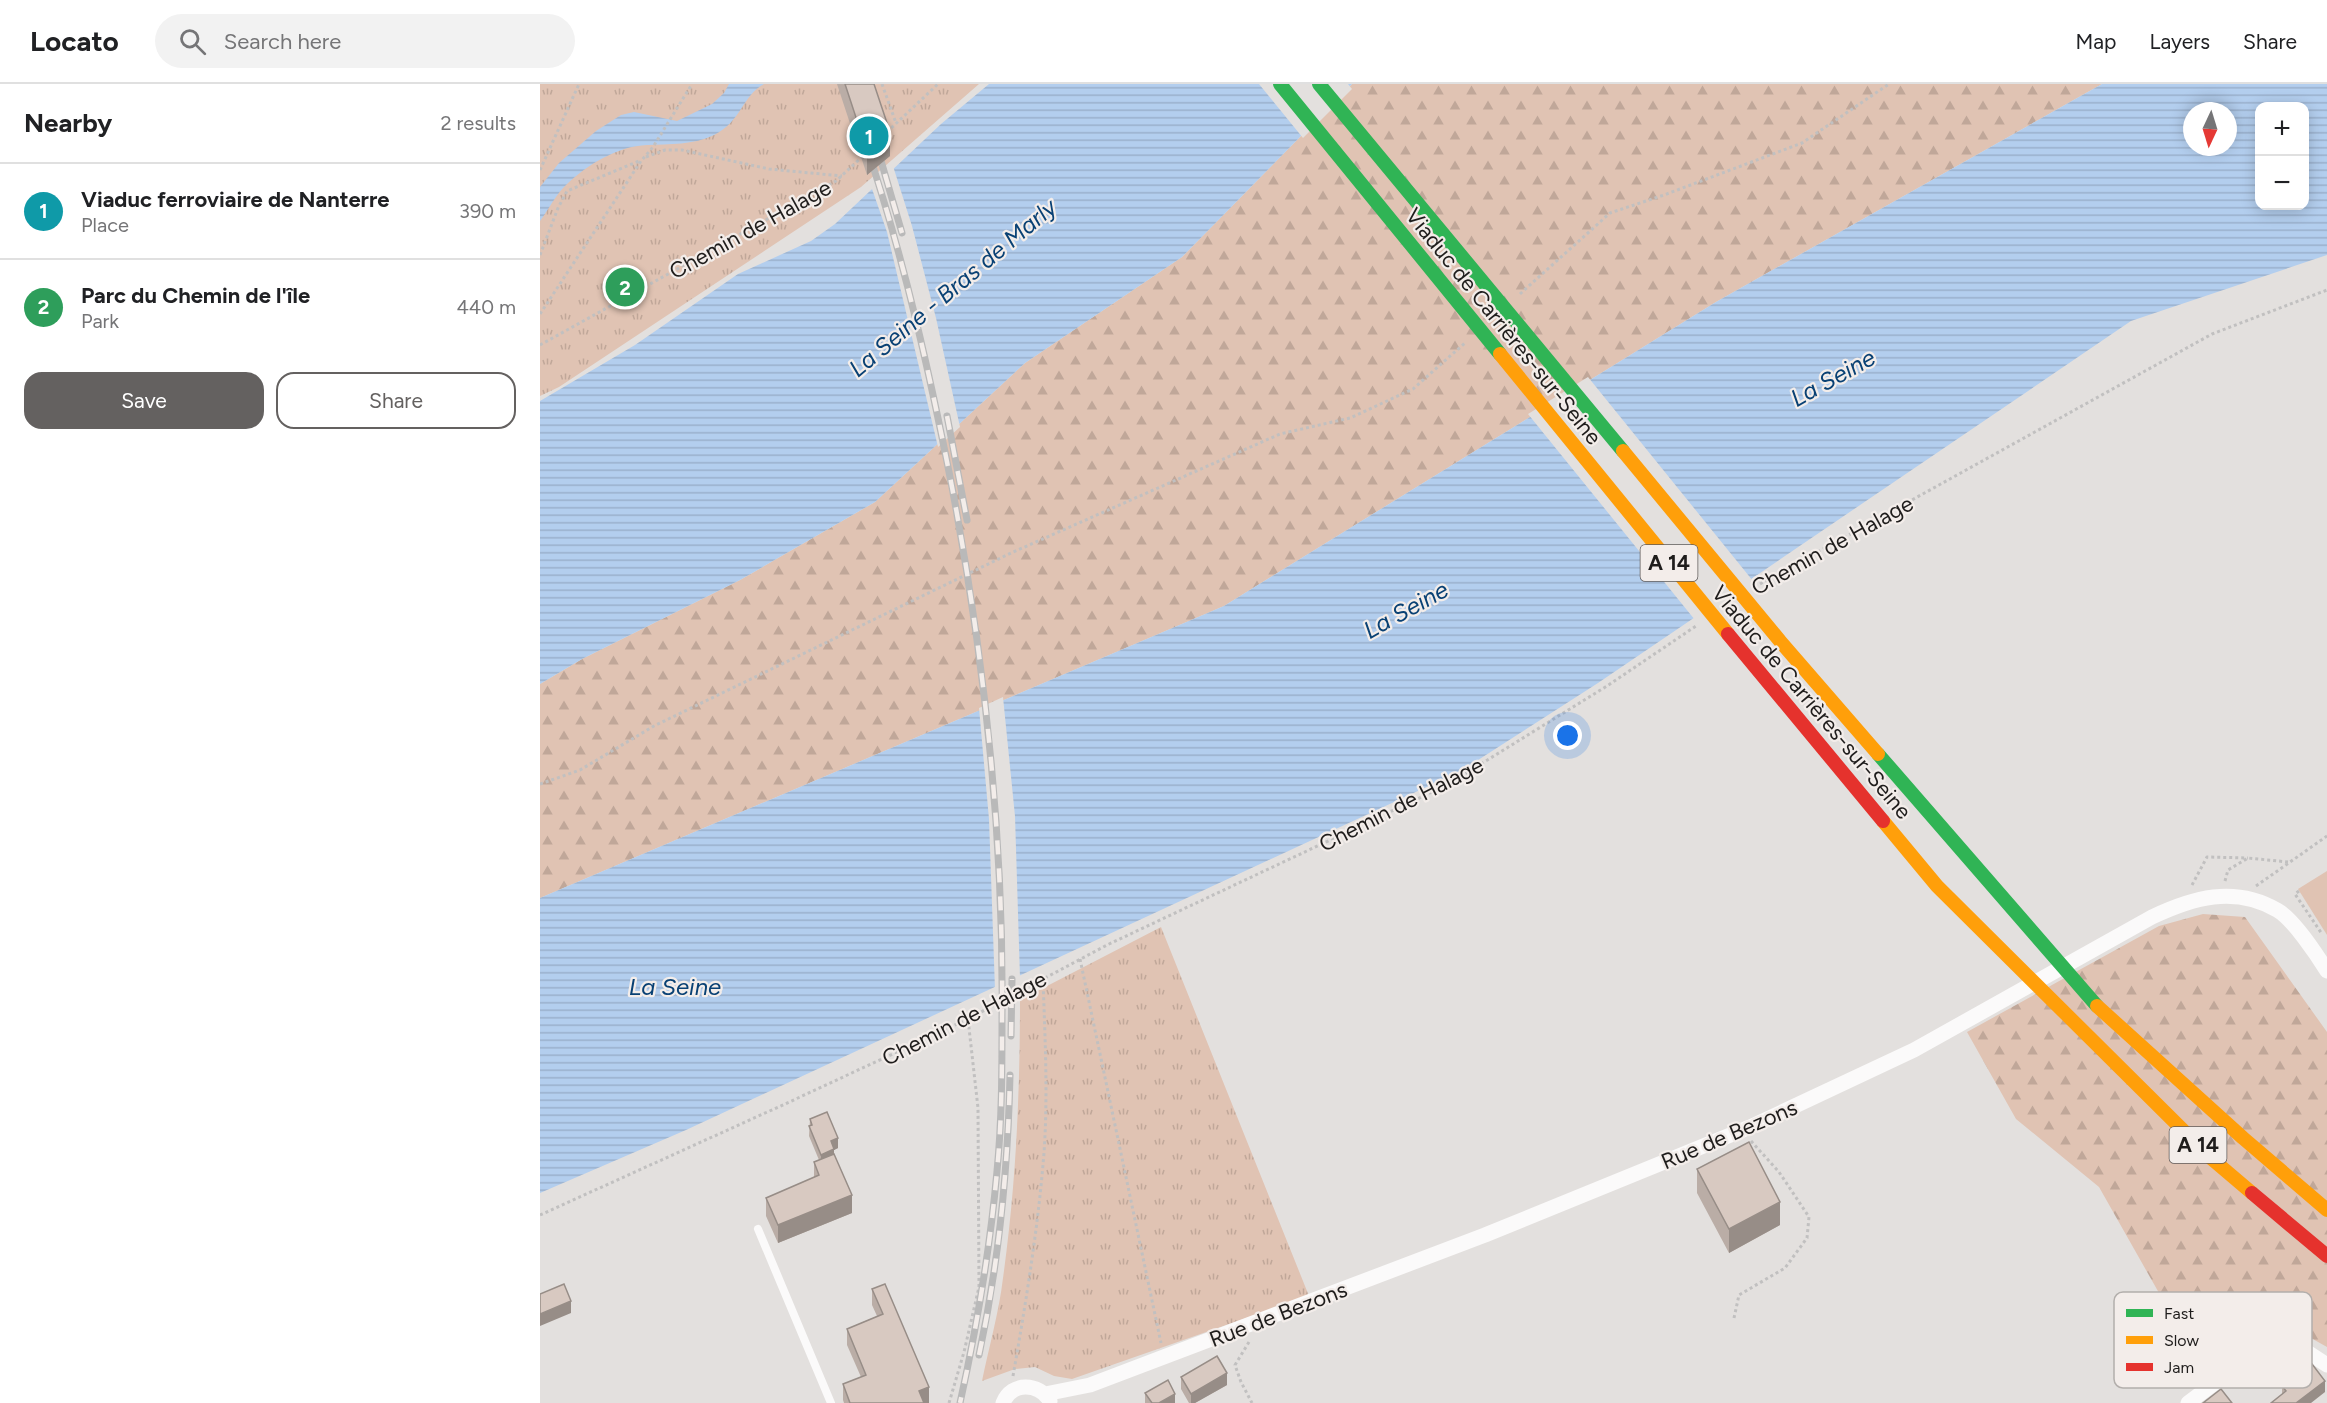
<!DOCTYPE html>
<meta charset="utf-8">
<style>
:root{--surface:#fff;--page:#f2f2f2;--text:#202124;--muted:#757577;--line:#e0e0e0;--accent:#646160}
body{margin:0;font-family:Figtree,sans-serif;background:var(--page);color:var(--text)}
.controls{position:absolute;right:18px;top:18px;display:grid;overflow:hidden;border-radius:12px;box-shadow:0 3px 15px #0003}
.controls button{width:54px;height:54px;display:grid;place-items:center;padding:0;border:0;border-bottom:2px solid var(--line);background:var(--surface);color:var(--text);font:30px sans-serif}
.compass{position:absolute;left:1643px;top:18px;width:54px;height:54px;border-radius:50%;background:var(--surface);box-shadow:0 3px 15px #0003;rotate:184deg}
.you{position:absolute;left:1028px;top:652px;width:21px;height:21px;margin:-15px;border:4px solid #fff;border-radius:50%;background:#1a73e8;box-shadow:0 0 0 9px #1a73e833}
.badge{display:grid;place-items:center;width:39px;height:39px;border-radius:50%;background:var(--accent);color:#fff;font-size:20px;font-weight:700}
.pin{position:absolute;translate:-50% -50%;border:3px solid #fff;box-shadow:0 2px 6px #0006}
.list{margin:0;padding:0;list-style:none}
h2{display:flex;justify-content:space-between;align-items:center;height:78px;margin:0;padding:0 24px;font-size:26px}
h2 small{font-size:20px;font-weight:400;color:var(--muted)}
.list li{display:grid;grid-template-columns:39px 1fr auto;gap:18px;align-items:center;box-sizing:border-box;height:96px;padding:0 24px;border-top:2px solid var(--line)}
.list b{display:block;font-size:22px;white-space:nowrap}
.list p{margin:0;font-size:20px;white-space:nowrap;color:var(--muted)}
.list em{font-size:20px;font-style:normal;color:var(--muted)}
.actions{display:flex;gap:12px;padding:18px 24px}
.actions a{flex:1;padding:14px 0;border:2px solid var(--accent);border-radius:18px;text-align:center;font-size:21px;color:var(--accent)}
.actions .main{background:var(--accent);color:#fff}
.icon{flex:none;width:33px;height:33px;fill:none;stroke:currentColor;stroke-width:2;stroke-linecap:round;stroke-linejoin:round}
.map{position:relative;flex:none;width:1787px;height:1319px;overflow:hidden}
header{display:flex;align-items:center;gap:36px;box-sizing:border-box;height:84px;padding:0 30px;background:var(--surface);border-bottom:2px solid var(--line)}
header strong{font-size:28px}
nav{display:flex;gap:33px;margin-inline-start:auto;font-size:21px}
.search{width:420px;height:54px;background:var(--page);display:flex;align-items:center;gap:15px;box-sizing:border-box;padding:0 21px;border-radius:33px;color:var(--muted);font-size:22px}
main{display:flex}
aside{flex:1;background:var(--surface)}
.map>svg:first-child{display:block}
.grass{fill:url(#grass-tufts)}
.forest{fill:url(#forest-firs)}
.garden{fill:#e0c3b3}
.water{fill:url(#water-rules);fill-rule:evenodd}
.pier{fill:#e3e0de}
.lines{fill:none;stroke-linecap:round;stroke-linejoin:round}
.path{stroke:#c1c0c0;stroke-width:3;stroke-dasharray:3 3;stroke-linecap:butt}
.lane{stroke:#fbfafa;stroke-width:8}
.street{stroke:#fbfafa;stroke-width:15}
.fast{stroke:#30b455;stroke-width:14}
.slow{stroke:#ff9f0a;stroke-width:14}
.jam{stroke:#e5322d;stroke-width:14}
.rail-casing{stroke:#b9b9b9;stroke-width:7}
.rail{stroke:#f3edea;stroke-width:4.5;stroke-dasharray:14;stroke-linecap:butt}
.wall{fill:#baada6}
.shaded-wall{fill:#978d87}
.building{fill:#d8c9c1;stroke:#978d87;stroke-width:1.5}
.labels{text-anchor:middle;stroke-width:4.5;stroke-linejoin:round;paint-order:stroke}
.shield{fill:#f3edea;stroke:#5f5b5a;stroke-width:1.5}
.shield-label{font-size:21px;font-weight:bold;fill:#1f1d1c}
.street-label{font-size:22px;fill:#1f1d1c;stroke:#f3edea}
.water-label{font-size:24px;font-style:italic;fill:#094174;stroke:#f3edea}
.key{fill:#f3edea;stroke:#b3afac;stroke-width:1.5}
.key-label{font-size:16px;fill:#1f1d1c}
</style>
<header>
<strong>Locato</strong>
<div class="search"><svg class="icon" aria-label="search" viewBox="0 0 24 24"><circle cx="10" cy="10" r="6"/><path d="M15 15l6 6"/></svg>Search here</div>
<nav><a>Map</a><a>Layers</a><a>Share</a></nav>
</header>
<main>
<aside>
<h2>Nearby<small>2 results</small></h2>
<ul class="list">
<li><span class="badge" style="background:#0f9aa8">1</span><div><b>Viaduc ferroviaire de Nanterre</b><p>Place</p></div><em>390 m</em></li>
<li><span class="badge" style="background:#2e9e5b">2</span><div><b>Parc du Chemin de l'île</b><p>Park</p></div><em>440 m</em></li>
</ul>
<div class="actions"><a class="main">Save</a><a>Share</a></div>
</aside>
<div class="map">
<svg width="1787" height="1319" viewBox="0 0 1787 1319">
<defs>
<pattern id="grass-tufts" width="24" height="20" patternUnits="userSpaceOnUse" patternTransform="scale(1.5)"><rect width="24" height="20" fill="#e0c3b3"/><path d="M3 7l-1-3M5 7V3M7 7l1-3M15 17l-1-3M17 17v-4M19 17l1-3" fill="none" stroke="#c0a799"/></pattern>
<pattern id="forest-firs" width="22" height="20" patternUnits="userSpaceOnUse" patternTransform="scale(1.5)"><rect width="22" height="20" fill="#e0c3b3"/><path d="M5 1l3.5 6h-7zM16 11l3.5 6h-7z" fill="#c0a799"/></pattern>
<pattern id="water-rules" width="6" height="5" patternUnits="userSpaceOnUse" patternTransform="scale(1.5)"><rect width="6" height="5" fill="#b3ceee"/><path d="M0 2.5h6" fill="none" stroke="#9ab0cc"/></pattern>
</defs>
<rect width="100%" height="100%" fill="#e3e0de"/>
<path class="grass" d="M0,0H439L321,103L19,303L0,312Z
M621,843L769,1212L532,1295L514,1292L495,1283L475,1285L442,1297C449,1263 459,1228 463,1194C476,1102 480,1009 480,916Z"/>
<path class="forest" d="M812,0H1562L1176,218L684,522L0,814V600L42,575L200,496L335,418L485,279L642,173Z
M1663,830L1705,833L1787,948V1263L1753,1244L1709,1268L1649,1262L1559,1103L1476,1035L1427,948L1619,842Z"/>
<path class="garden" d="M1787,787V851L1758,805Z"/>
<path class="water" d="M189,0H224C201,13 202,37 174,51C154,61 129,60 107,61C78,62 47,81 27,100C16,110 9,125 0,137V103L19,79L56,47L81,31L94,28L137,37L172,20L184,9Z
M449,0H812L642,173L485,279L335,418L200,496L42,575L0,600V317L95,261L198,190L271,157L295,140L401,40Z
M1562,0H1787V171L1591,237L1058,599L921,687L146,1046L0,1109V814L684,522L1176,218ZM1720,22H1764V122H1720ZM1652,27H1688V63H1652Z"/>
<path class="pier" d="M719,0H808L812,5L763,54Z
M353,82L372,142L396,234L420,343L398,363L347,148L331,102Z
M1048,293L1213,497L1155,536L988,330Z
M463,613L475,732L480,894L455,906L449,735L439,624Z"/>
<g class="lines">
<path class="path" d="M342,0L356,39
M347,48L398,0
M106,73L125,66H142L229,85L302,92
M0,86L39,0
M0,171L18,124L27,107L99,77
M980,210L1070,129L1124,111L1262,59L1349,0
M0,230L101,77L113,63L152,0
M0,261L296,97L323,72
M1220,500L1672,250L1787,206
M0,700L40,686L114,642L471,469L740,350L810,334L873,305L926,258
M1685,797L1688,786L1708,774L1748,778
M1652,801L1667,773L1708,774
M1716,802L1787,752
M1759,807L1755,810L1782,850
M540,875L621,1259
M0,1131L245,1020L428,935L567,861L907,701L1067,602L1156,542
M1194,1234L1199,1211L1245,1184L1267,1154L1269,1133L1239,1088L1211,1057
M709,1258L695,1281L701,1298L712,1319
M473,1292C486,1218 498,1144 504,1069C508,1011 505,953 503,895
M409,1319L424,1268L439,1203L438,1024L428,935"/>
<path class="lane" d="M218,1145L291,1319"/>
<path class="street" d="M505,1310L550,1301L945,1151L1210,1043L1374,966L1612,833C1652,814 1694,801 1737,826C1753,835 1777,871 1787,887
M463,1319C472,1297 499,1299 510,1317
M1648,1319L1736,1253L1749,1256L1787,1281"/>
<path class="fast" d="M740,0L960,270
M779,0L1083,367
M1338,670L1557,922"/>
<path class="slow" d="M960,270L1188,550
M1083,367L1240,557L1338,670
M1343,737L1397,802L1672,1075L1712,1109
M1557,922L1703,1054L1787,1126"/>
<path class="jam" d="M1188,550L1343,737
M1712,1109L1787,1172"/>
<defs>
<path id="rail" d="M337,63L362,149
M329,70C365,179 390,291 412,403C445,578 464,756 462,934C462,985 462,1036 457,1087C450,1165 437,1242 420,1319
M407,332L427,436
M471,952L472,895
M439,1271C459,1178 468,1085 470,991"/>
</defs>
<use href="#rail" class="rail-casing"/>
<use href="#rail" class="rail"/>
</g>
<path class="wall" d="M297,0H334L350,72L327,91Z
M270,1035L298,1064L294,1066V1070L312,1129L238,1159L226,1132V1114L274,1094V1078L279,1076L269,1052Z
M1157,1085L1240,1141L1189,1169L1157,1109Z
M332,1205L389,1319H304L303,1316V1300L321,1293L307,1261V1245L337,1232L332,1221Z
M1753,1289L1785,1308L1742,1310V1302L1753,1293Z
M641,1293L687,1301L655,1319H649L641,1305Z
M605,1309L635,1319H605Z"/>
<path class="shaded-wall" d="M350,48V72L327,91V67Z
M298,1054V1064L294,1066V1075L281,1081V1071L291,1057Z
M312,1111V1129L238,1159V1141Z
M1240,1118V1141L1189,1169V1145Z
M31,1217V1229L0,1242V1230Z
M687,1289V1301L655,1319H651V1310Z
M1785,1297V1308L1771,1319H1756Z
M389,1303V1319H379V1307Z
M635,1310V1319H619Z"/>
<path class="building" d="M305,0H334L350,48L327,67Z
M287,1028L298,1054L291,1057L294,1065L281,1071L269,1042L272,1041L270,1035Z
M1209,1058L1240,1118L1189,1145L1157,1085Z
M294,1070L312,1111L238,1141L226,1114L279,1091L274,1078Z
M24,1200L31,1217L0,1230V1210Z
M345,1200L389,1303L379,1307L384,1319H310L303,1300L326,1291L307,1245L343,1230L332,1205Z
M677,1272L687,1289L651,1310L641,1293Z
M1769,1276L1785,1297L1756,1319H1731L1746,1307L1742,1302L1755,1292L1753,1289Z
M628,1296L635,1310L619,1319H612L605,1309Z
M1681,1305L1692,1319H1663Z"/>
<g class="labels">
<g class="shield">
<rect x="1100.5" y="461" width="57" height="36" rx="4.5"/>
<rect x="1629.5" y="1043" width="57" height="36" rx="4.5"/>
</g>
<g class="shield-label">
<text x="1129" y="486">A 14</text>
<text x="1658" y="1068">A 14</text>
</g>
<g class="street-label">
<text transform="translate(210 145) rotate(-29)" y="8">Chemin de Halage</text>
<text transform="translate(964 242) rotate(51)" y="8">Viaduc de Carrières-sur-Seine</text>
<text transform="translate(1292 461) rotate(-29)" y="8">Chemin de Halage</text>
<text transform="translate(1272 618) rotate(50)" y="8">Viaduc de Carrières-sur-Seine</text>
<text transform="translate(861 720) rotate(-27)" y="8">Chemin de Halage</text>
<text transform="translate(424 934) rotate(-27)" y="8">Chemin de Halage</text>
<text transform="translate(1189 1050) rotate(-23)" y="8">Rue de Bezons</text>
<text transform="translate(738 1230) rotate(-21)" y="8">Rue de Bezons</text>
</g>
<g class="water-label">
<text transform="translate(413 204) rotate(-40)" y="8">La Seine - Bras de Marly</text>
<text transform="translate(1293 294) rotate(-29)" y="8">La Seine</text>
<text transform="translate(866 526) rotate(-29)" y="8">La Seine</text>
<text x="135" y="911">La Seine</text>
</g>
</g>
<rect x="1574" y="1208" width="198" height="96" rx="9" class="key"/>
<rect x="1586" y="1225" width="27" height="8" fill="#30b455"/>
<rect x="1586" y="1252" width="27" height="8" fill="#ff9f0a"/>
<rect x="1586" y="1279" width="27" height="8" fill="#e5322d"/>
<g class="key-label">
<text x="1624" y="1235">Fast</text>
<text x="1624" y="1262">Slow</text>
<text x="1624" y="1289">Jam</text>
</g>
</svg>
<div class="controls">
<button>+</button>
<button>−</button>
</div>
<svg class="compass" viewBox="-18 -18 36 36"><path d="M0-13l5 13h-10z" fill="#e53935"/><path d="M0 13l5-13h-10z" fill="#757577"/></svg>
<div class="you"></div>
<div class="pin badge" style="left:329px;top:52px;background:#0f9aa8">1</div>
<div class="pin badge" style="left:85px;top:203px;background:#2e9e5b">2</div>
</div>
</main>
